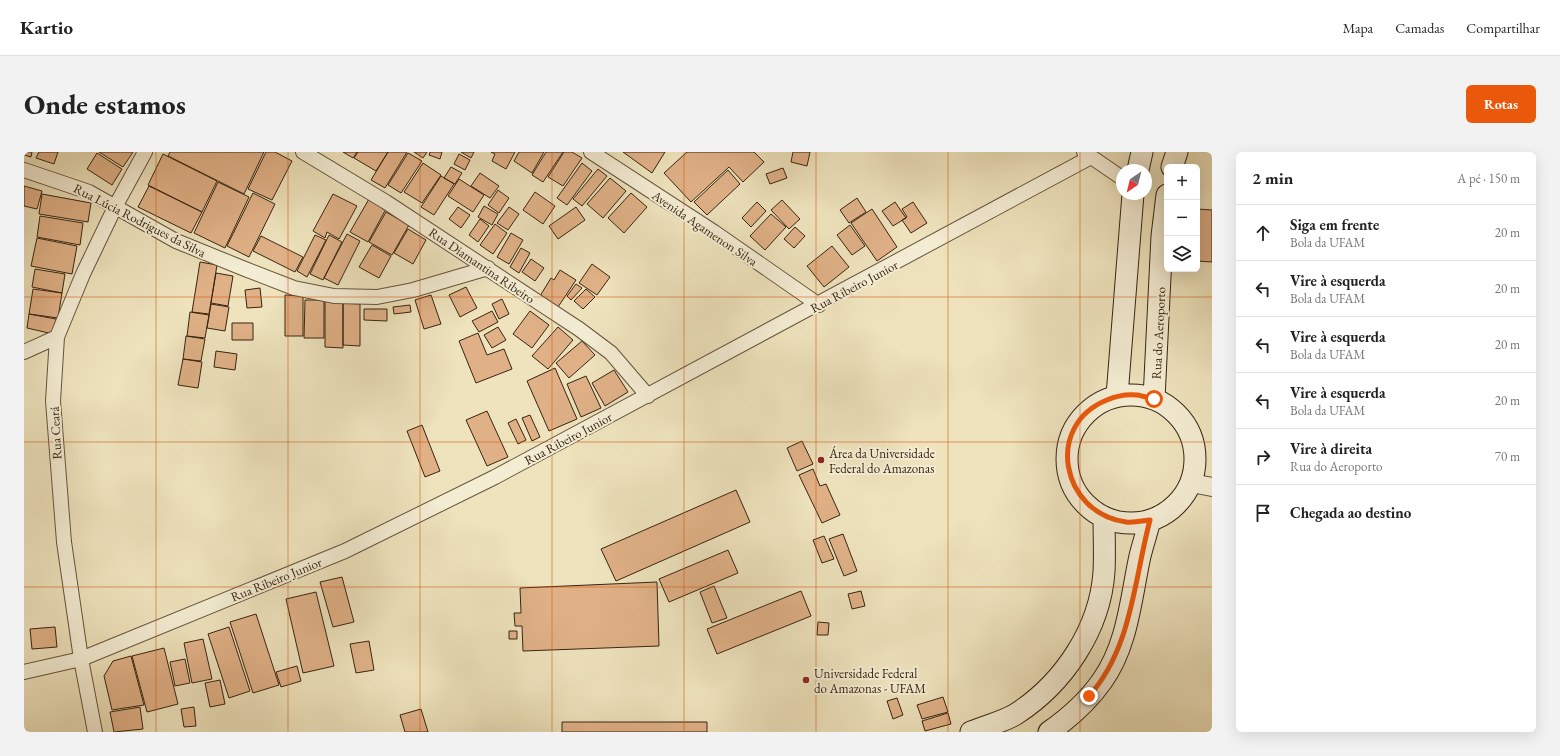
<!DOCTYPE html>
<html lang="pt">
<meta charset="utf-8">
<style>
:root{--surface:#fff;--page:#f2f2f2;--text:#222;--muted:#767676;--line:#e0e0e0;--accent:#ea580c}
body{margin:0;font-family:"EB Garamond",serif;background:var(--page);color:var(--text)}
.controls{position:absolute;right:12px;top:12px;display:grid;overflow:hidden;border-radius:6px;box-shadow:0 4px 16px #0002}
.controls button{width:36px;height:36px;display:grid;place-items:center;padding:0;border:0;border-bottom:1px solid var(--line);background:var(--surface);color:var(--text);font:20px sans-serif}
.compass{position:absolute;left:1092px;top:12px;width:36px;height:36px;border-radius:50%;background:var(--surface);box-shadow:0 4px 16px #0002;rotate:215deg}
.stop{position:absolute;width:12px;height:12px;margin:-9px;border:3px solid #ea580c;border-radius:50%;background:#fff}
.stop.end{background:#ea580c;border-color:#fff;box-shadow:0 1px 4px #0008}
.list{margin:0;padding:0;list-style:none}
h2{display:flex;justify-content:space-between;align-items:center;height:52px;margin:0;padding:0 16px;font-size:17px}
h2 small{font-size:13px;font-weight:400;color:var(--muted)}
.list li{display:grid;grid-template-columns:26px 1fr auto;gap:12px;align-items:center;box-sizing:border-box;height:56px;padding:0 16px;border-top:1px solid var(--line)}
.list b{display:block;font-size:15px;white-space:nowrap}
.list p{margin:0;font-size:13px;white-space:nowrap;color:var(--muted)}
.list em{font-size:13px;font-style:normal;color:var(--muted)}
.icon{flex:none;width:22px;height:22px;fill:none;stroke:currentColor;stroke-width:2;stroke-linecap:round;stroke-linejoin:round}
.map{position:relative;flex:none;width:1188px;height:580px;overflow:hidden;border-radius:6px}
header{display:flex;align-items:center;gap:24px;box-sizing:border-box;height:56px;padding:0 20px;background:var(--surface);border-bottom:1px solid var(--line)}
header strong{font-size:19px}
nav{display:flex;gap:22px;margin-inline-start:auto;font-size:14px}
.intro{display:flex;align-items:center;justify-content:space-between;box-sizing:border-box;height:96px;padding:0 24px}
h1{margin:0;font-size:28px}
.button{padding:10px 18px;border-radius:6px;background:var(--accent);color:#fff;font-size:14px;font-weight:700}
main{display:flex;gap:24px;padding:0 24px}
aside{flex:1;background:var(--surface);border-radius:6px;box-shadow:0 4px 16px #0002}
.map>svg:first-child{display:block}
.building{fill:#e0b187;stroke:#372411}
.lines{fill:none;stroke-linecap:round;stroke-linejoin:round}
.minor-casing{stroke:#65543c;stroke-width:16}
.tertiary-casing{stroke:#65543c;stroke-width:20}
.secondary-casing{stroke:#372411;stroke-width:23}
.minor{stroke:#f4edd4;stroke-width:14}
.tertiary{stroke:#f4edd4;stroke-width:18}
.secondary{stroke:#f4edd4;stroke-width:21}
.route{stroke:#ea580c;stroke-width:5}
.grid{fill:none;stroke:#d6540c;stroke-width:1;stroke-opacity:0.55}
.poi-dot{fill:#8f2418;stroke:#f4edd4;stroke-width:1.5}
.labels{text-anchor:middle;stroke-width:4;stroke-linejoin:round;paint-order:stroke}
.street-label{font-size:13px;fill:#372411;stroke:#f4edd4}
.poi-label{font-size:13px;fill:#372411;stroke:#f4edd4;text-anchor:start}
</style>
<header>
<strong>Kartio</strong>
<nav><a>Mapa</a><a>Camadas</a><a>Compartilhar</a></nav>
</header>
<div class="intro"><h1>Onde estamos</h1><a class="button">Rotas</a></div>
<main>
<div class="map">
<svg width="1188" height="580" viewBox="0 0 1188 580">
<rect width="100%" height="100%" fill="#eee3bd"/>
<filter id="stains"><feTurbulence type="fractalNoise" baseFrequency=".005" numOctaves="4"/><feColorMatrix values="0 0 0 0 .2 0 0 0 0 .09 0 0 0 0 .02 0 0 0 .5 -.17"/></filter>
<radialGradient id="worn" r=".72"><stop offset=".6" stop-color="#630" stop-opacity="0"/><stop offset="1" stop-color="#630" stop-opacity=".3"/></radialGradient>
<path class="building" d="M0,0H8L7,5L0,3Z
M15,0H34L30,12L12,6Z
M75,0H109L99,15Z
M146,0H240L220,42L144,4Z
M242,0H251L268,9L248,48L224,37Z
M319,0H333L329,6Z
M334,0H364L352,19L330,6Z
M364,0H383L361,36L347,28Z
M390,0H403L399,6Z
M406,0H418L416,7L405,3Z
M437,0H450L447,6Z
M467,0H491L482,17L468,9L471,2Z
M495,0H520L508,21L490,9Z
M522,0H539L519,30L508,23Z
M540,0H548L558,6L539,34L524,25Z
M599,0H641L628,21Z
M663,0H730L740,10L719,30L705,15L667,50L640,21Z
M769,0H786L783,14L767,10Z
M73,1L98,17L88,33L63,17Z
M384,1L398,9L377,41L364,33Z
M139,2L193,29L178,60L124,33Z
M435,2L446,8L441,18L430,12Z
M399,11L417,23L398,51L380,40Z
M558,11L568,19L543,53L533,46Z
M427,15L438,21L431,32L420,26Z
M759,16L763,26L746,32L742,22Z
M574,17L583,24L558,54L549,47Z
M704,18L716,32L683,63L670,50Z
M456,21L475,34L466,46L447,34Z
M417,24L430,32L410,63L397,55Z
M586,26L602,39L579,66L563,52Z
M435,27L460,43L449,60L424,44Z
M194,30L225,45L201,96L170,81Z
M0,34L18,39L13,57L0,54Z
M125,34L178,60L167,81L114,55Z
M474,38L485,46L475,61L464,53Z
M511,40L531,54L519,72L499,58Z
M229,41L251,52L225,105L203,94Z
M607,41L623,55L600,81L584,66Z
M18,42L67,51L64,70L15,62Z
M309,42L333,54L315,87L303,80L301,86L289,79Z
M833,46L842,60L825,71L816,58Z
M345,47L362,57L344,90L326,80Z
M758,48L776,67L765,77L747,58Z
M733,50L742,59L727,75L718,66Z
M871,50L882,66L869,74L858,59Z
M889,50L903,71L887,81L878,68L883,65L878,57Z
M460,54L474,62L468,73L454,65Z
M434,55L446,63L437,76L425,67Z
M485,55L495,62L484,78L473,71Z
M552,55L561,68L534,87L525,74Z
M848,57L873,95L853,109L827,71Z
M1173,57L1188,58V110L1173,109Z
M362,60L385,73L368,103L345,90Z
M747,62L762,75L741,98L726,84Z
M16,64L59,71L56,93L13,85Z
M456,67L465,74L454,90L445,83Z
M471,72L483,81L469,102L456,93Z
M826,73L841,94L828,103L813,83Z
M771,75L781,84L770,96L760,87Z
M384,77L402,88L389,112L370,101Z
M487,81L499,88L485,112L473,105Z
M323,82L336,89L314,133L300,126Z
M291,83L302,88L283,125L273,119Z
M305,83L318,90L299,128L286,122Z
M237,84L279,105L271,120L229,99Z
M13,86L53,94L48,122L7,114Z
M348,93L367,104L355,126L335,115Z
M808,94L825,115L800,135L783,114Z
M497,96L506,101L495,121L486,115Z
M507,107L520,116L511,129L498,120Z
M176,110L193,113L185,162L168,160Z
M568,112L586,125L573,143L555,131Z
M11,117L41,122L38,141L8,135Z
M536,118L552,128L534,155L516,144L527,126L530,128Z
M192,121L209,124L204,154L187,151Z
M552,132L558,136L547,148L543,144Z
M442,135L453,156L436,165L425,143Z
M236,136L238,155L223,156L221,138Z
M9,137L38,141L34,166L5,162Z
M562,137L571,145L559,157L550,149Z
M261,143L279,144V184H261Z
M407,143L417,172L400,177L391,148Z
M478,147L485,162L475,167L468,152Z
M281,148H300V186H280Z
M301,148H319V196L301,195Z
M319,151L336,152V194L319,193Z
M187,152L205,155L201,179L183,176Z
M386,153L387,160L370,162L369,155Z
M340,157H363V169L340,168Z
M468,159L474,170L455,180L448,169Z
M506,159L525,173L508,196L489,182Z
M166,160L185,163L181,186L163,184Z
M5,162L32,167L29,182L3,176Z
M208,171H229V188H208Z
M474,175L482,188L468,196L460,183Z
M534,175L549,188L524,217L508,204Z
M454,181L463,203L480,197L488,217L452,231L435,189Z
M162,184L181,187L177,209L159,207Z
M558,189L571,203L545,226L532,211Z
M192,199L213,202L211,218L190,215Z
M159,207L178,210L174,236L154,233Z
M531,216L553,267L525,279L503,229Z
M590,218L604,240L581,254L568,231Z
M562,224L577,256L557,265L543,232Z
M463,259L484,305L463,314L442,268Z
M506,263L516,285L508,289L498,266Z
M492,267L502,288L494,292L484,271Z
M398,273L416,319L401,325L383,279Z
M778,289L789,312L773,319L763,296Z
M789,317L796,334L802,332L816,363L798,371L775,323Z
M712,338L726,370L592,429L577,397Z
M819,382L833,419L820,424L805,387Z
M800,384L810,407L798,411L789,388Z
M704,398L714,421L645,450L635,427Z
M318,425L330,470L309,475L296,430Z
M633,430L635,494L499,499L498,474H491L490,461H497L496,436Z
M690,434L703,466L688,471L676,440Z
M777,439L787,464L693,502L683,477Z
M837,439L841,454L828,457L824,442Z
M292,440L310,514L279,521L262,447Z
M232,462L255,533L229,541L206,470Z
M794,470L805,471L804,483H793Z
M31,475L33,495L8,497L6,477Z
M205,475L226,539L205,546L184,482Z
M485,479H493V487H485Z
M179,487L188,527L168,531L160,491Z
M345,489L350,518L332,521L326,492Z
M140,496L154,552L123,560L108,504Z
M107,504L120,553L88,558L80,524L89,509Z
M161,507L166,531L151,534L146,510Z
M273,514L277,529L257,535L252,520Z
M196,528L201,552L186,555L181,531Z
M919,545L924,560L898,567L893,553Z
M873,546L879,563L869,567L863,549Z
M116,555L119,577L90,580L86,560Z
M170,555L172,574L160,575L157,557Z
M397,557L404,580H381L376,563Z
M924,561L927,572L901,579L898,569Z
M538,570H683V580H538Z"/>
<g class="lines">
<defs>
<path id="minor" d="M279,0L362,50L555,177L587,201L624,244
M567,0L690,80L795,153
M1060,0L1098,26
M0,18L65,40L152,89L221,117L270,136L310,144L353,145L389,138L464,116
M0,200L33,185
M0,520L57,507L321,399L471,325L1067,5
M71,580L57,507L40,390L29,249L33,185L59,122L91,55L121,0"/>
<path id="tertiary" d="M1167,331L1188,335"/>
<path id="secondary" d="M1148,15L1153,0
M1114,18L1118,0
M1043 307a64 64 0 1 1 128 0a64 64 0 1 1-128 0Z
M1093,244L1109,42
M1130,247L1138,84L1143,43
M947,580C961,574 979,570 992,562C1040,531 1076,477 1080,420C1081,401 1080,383 1080,365
M1025,580C1045,566 1064,549 1078,529C1104,493 1107,445 1116,404C1119,392 1123,380 1126,368"/>
</defs>
<use href="#minor" class="minor-casing"/>
<use href="#tertiary" class="tertiary-casing"/>
<use href="#secondary" class="secondary-casing"/>
<use href="#minor" class="minor"/>
<use href="#tertiary" class="tertiary"/>
<use href="#secondary" class="secondary"/>
</g>
<g class="lines">
<path class="route" d="M1065,544C1108,496 1110,428 1126,368C1118,369 1109,371 1102,370C1037,361 1020,273 1083,248C1092,244 1103,242 1113,243C1119,244 1125,246 1130,247"/>
</g>
<path class="grid" d="M132,0V580M264,0V580M396,0V580M528,0V580M660,0V580M792,0V580M924,0V580M1056,0V580M0,145H1188M0,290H1188M0,435H1188"/>
<g class="poi-dot">
<circle cx="797" cy="308" r="4"/>
<circle cx="782" cy="528" r="4"/>
</g>
<g class="labels">
<g class="street-label">
<text transform="translate(116 68) rotate(27)" y="5">Rua Lúcia Rodrigues da Silva</text>
<text transform="translate(681 76) rotate(34)" y="5">Avenida Agamenon Silva</text>
<text transform="translate(458 113) rotate(34)" y="5">Rua Diamantina Ribeiro</text>
<text transform="translate(830 134) rotate(-28)" y="5">Rua Ribeiro Junior</text>
<text transform="translate(1134 181) rotate(-87)" y="5">Rua do Aeroporto</text>
<text transform="translate(31 281) rotate(-93)" y="5">Rua Ceará</text>
<text transform="translate(544 286) rotate(-28)" y="5">Rua Ribeiro Junior</text>
<text transform="translate(252 427) rotate(-22)" y="5">Rua Ribeiro Junior</text>
</g>
<g class="poi-label">
<text x="805" y="306">Área da Universidade<tspan x="805" dy="15">Federal do Amazonas</tspan></text>
<text x="790" y="526">Universidade Federal<tspan x="790" dy="15">do Amazonas - UFAM</tspan></text>
</g>
</g>
<rect width="100%" height="100%" filter="url(#stains)"/>
<rect width="100%" height="100%" fill="url(#worn)"/>
</svg>
<div class="controls">
<button>+</button>
<button>−</button>
<button><svg class="icon" aria-label="layers" viewBox="0 0 24 24"><path d="M12 4l9 5-9 5-9-5zM3 14l9 5 9-5"/></svg></button>
</div>
<svg class="compass" viewBox="-18 -18 36 36"><path d="M0-13l5 13h-10z" fill="#e53935"/><path d="M0 13l5-13h-10z" fill="#767676"/></svg>
<div class="stop" style="left:1130px;top:247px"></div>
<div class="stop end" style="left:1065px;top:544px"></div>
</div>
<aside>
<h2>2 min<small>A pé · 150 m</small></h2>
<ul class="list">
<li><svg class="icon" aria-label="ahead" viewBox="0 0 24 24"><path d="M12 20V5M6 11l6-6 6 6"/></svg><div><b>Siga em frente</b><p>Bola da UFAM</p></div><em>20 m</em></li>
<li><svg class="icon" aria-label="left" viewBox="0 0 24 24"><path d="M17 20v-9H6M10 6l-5 5 5 5"/></svg><div><b>Vire à esquerda</b><p>Bola da UFAM</p></div><em>20 m</em></li>
<li><svg class="icon" aria-label="left" viewBox="0 0 24 24"><path d="M17 20v-9H6M10 6l-5 5 5 5"/></svg><div><b>Vire à esquerda</b><p>Bola da UFAM</p></div><em>20 m</em></li>
<li><svg class="icon" aria-label="left" viewBox="0 0 24 24"><path d="M17 20v-9H6M10 6l-5 5 5 5"/></svg><div><b>Vire à esquerda</b><p>Bola da UFAM</p></div><em>20 m</em></li>
<li><svg class="icon" aria-label="right" viewBox="0 0 24 24"><path d="M7 20v-9h11M14 6l5 5-5 5"/></svg><div><b>Vire à direita</b><p>Rua do Aeroporto</p></div><em>70 m</em></li>
<li><svg class="icon" aria-label="arrive" viewBox="0 0 24 24"><path d="M6 21V4h12l-3 4 3 4H6"/></svg><div><b>Chegada ao destino</b></div></li>
</ul>
</aside>
</main>
